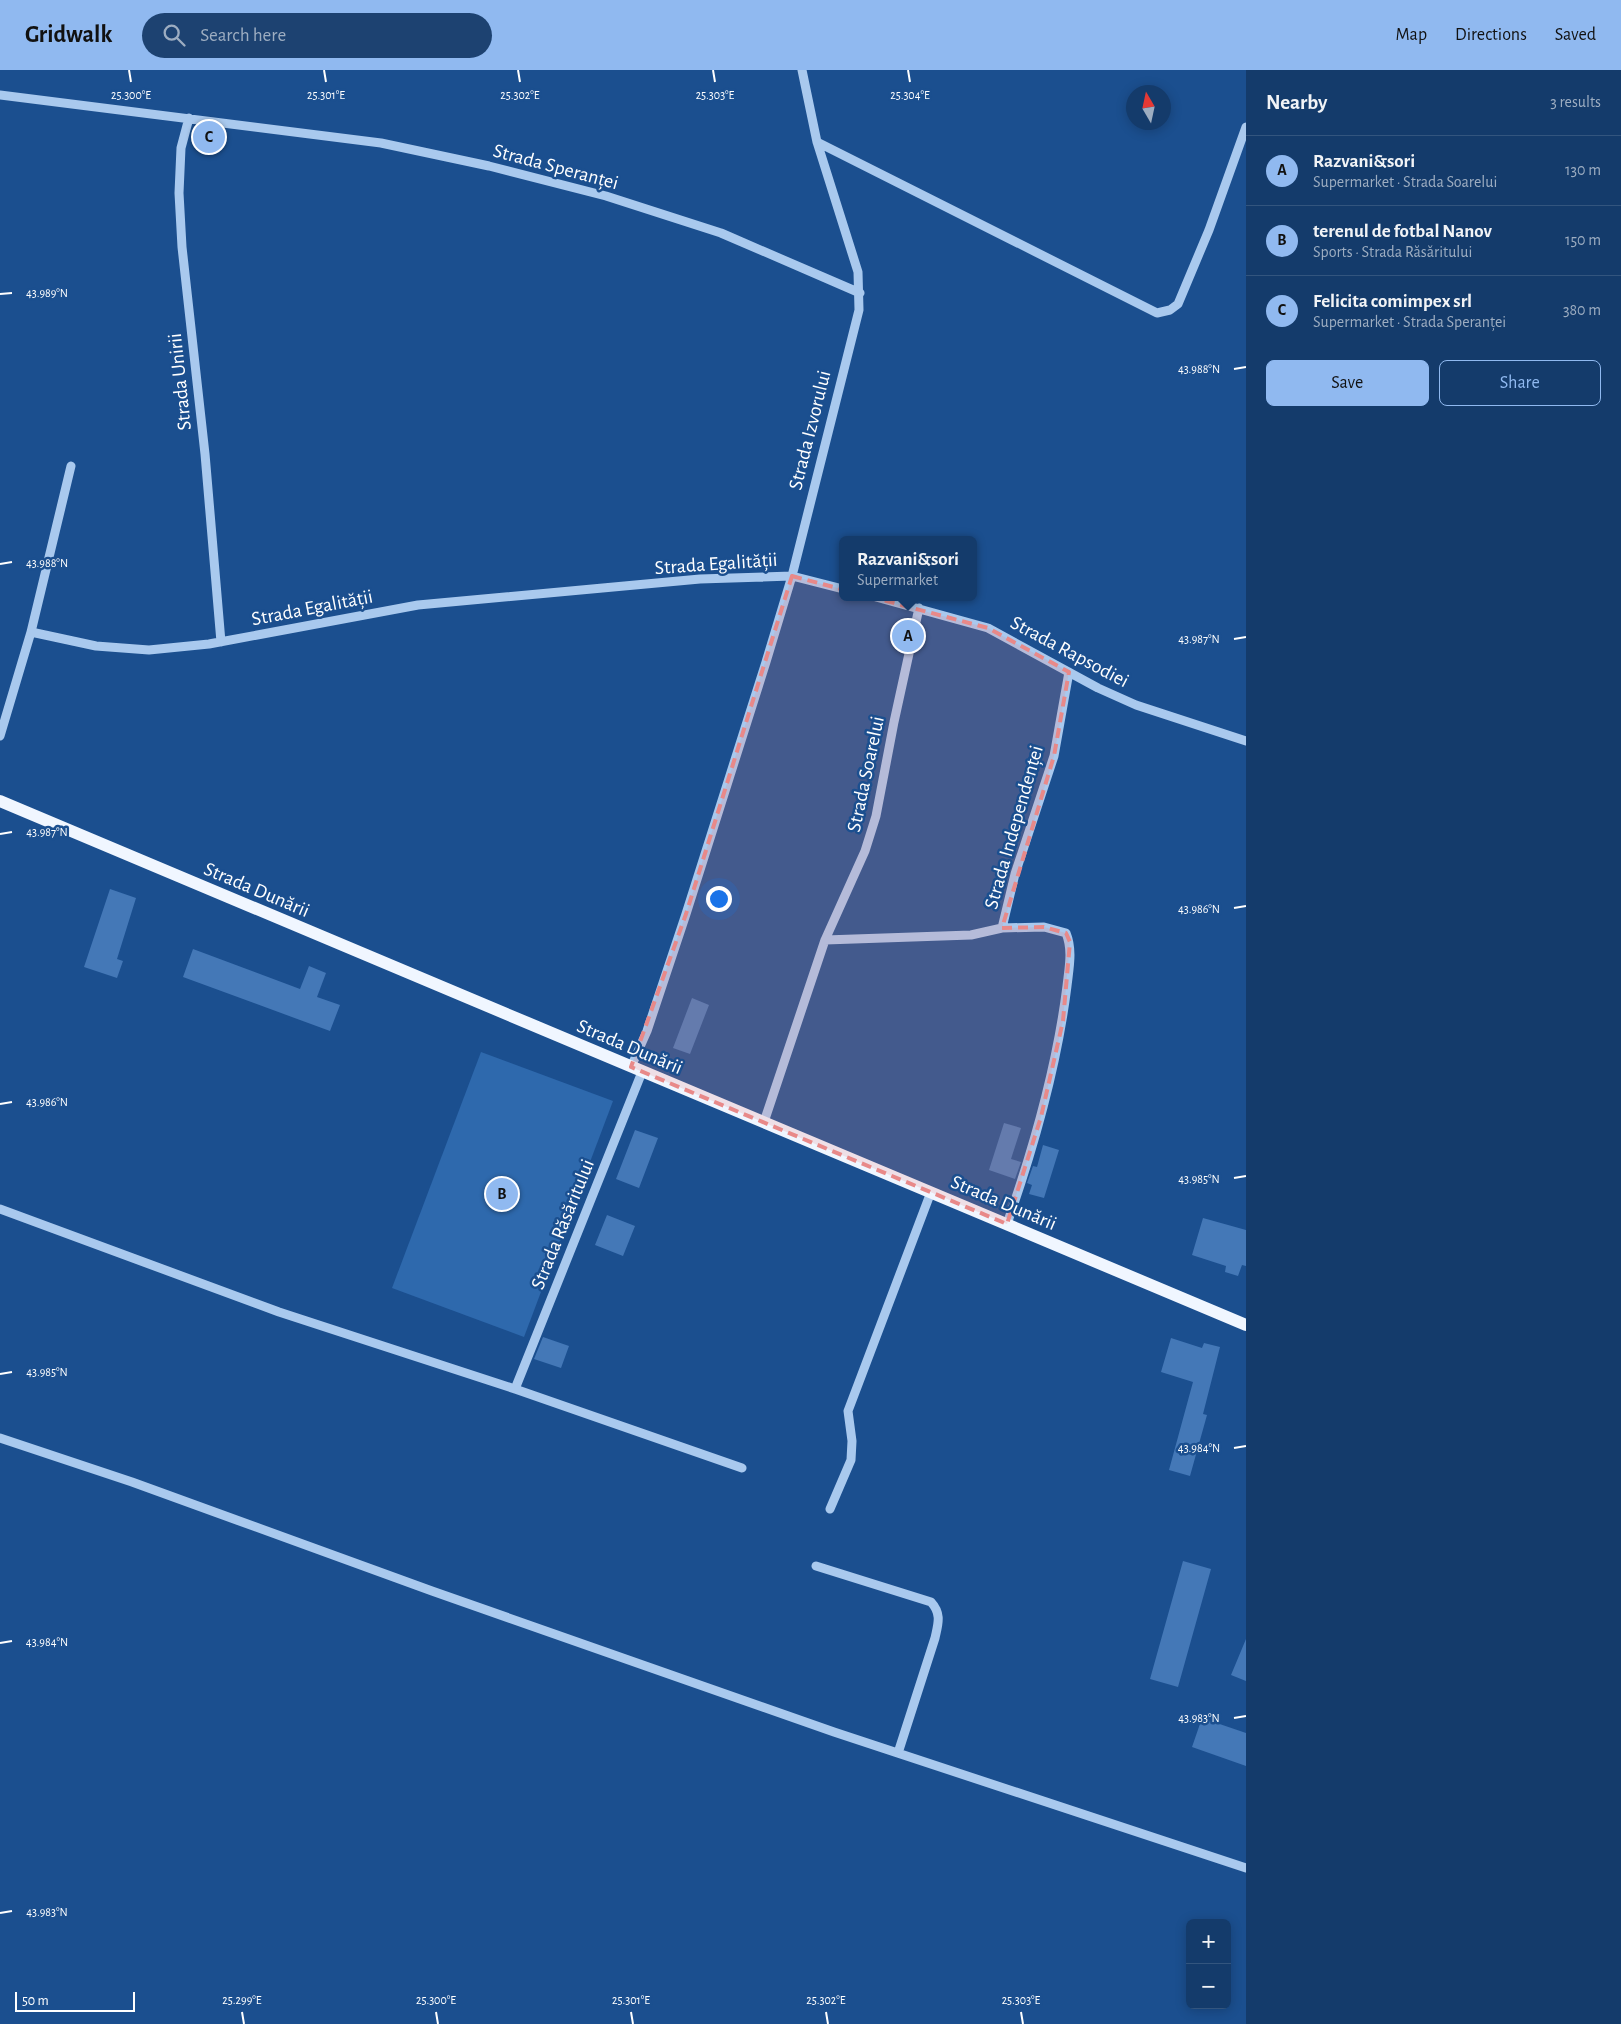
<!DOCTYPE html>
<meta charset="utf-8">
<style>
:root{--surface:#143b6b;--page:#1d4271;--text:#f1f3f6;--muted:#9dadc1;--line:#33557e;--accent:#90b9f0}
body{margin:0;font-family:"Alegreya Sans",sans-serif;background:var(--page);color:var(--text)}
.controls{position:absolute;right:15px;bottom:15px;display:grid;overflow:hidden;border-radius:8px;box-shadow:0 2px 12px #0003}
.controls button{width:45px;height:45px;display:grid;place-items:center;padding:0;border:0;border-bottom:1px solid var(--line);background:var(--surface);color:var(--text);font:25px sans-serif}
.compass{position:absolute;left:1126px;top:15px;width:45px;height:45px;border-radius:50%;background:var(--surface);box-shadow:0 2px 12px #0003;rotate:351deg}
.scale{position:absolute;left:15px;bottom:12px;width:120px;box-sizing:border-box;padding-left:5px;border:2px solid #fff;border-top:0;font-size:14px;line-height:18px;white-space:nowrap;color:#fff;-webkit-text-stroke:4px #1b4f8f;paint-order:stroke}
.you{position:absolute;left:718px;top:828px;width:18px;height:18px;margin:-12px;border:4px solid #fff;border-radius:50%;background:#1a73e8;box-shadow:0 0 0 8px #1a73e833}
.badge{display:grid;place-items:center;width:32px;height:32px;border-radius:50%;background:var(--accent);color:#111;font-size:16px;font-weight:700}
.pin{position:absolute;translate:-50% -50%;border:2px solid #fff;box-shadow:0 1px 5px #0006}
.popup{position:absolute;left:839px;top:466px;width:138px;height:65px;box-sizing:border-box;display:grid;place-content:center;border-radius:8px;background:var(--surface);filter:drop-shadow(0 1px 4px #0005);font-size:16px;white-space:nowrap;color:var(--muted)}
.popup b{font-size:19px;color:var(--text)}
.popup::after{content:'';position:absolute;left:50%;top:100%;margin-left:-10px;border:10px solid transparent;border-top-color:var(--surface)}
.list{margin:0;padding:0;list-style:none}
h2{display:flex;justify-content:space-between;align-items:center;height:65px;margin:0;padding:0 20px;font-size:21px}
h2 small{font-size:16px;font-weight:400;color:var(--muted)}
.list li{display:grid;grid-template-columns:32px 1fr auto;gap:15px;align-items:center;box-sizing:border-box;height:70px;padding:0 20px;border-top:1px solid var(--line)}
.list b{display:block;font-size:19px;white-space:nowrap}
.list p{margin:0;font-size:16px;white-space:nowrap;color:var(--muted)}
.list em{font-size:16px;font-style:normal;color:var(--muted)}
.actions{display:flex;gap:10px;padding:15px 20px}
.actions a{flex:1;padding:11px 0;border:1px solid var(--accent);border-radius:8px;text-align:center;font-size:18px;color:var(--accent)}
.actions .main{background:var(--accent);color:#111}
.icon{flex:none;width:28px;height:28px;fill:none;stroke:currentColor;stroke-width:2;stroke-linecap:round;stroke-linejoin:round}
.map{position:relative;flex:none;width:1246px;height:1954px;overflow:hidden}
header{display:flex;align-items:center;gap:30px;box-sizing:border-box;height:70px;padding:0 25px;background:var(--accent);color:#111}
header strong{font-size:24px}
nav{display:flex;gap:28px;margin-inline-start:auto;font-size:18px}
.search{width:350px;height:45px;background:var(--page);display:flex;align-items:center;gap:12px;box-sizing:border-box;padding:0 18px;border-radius:28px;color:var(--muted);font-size:19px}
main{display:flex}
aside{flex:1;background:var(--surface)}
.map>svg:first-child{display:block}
.green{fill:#2e69ad}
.building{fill:#4478b7}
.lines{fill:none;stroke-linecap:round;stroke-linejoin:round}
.minor{stroke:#a9c9ee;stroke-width:9}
.major{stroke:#f0f6ff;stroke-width:12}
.marked{fill:#e88989;fill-opacity:0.2;stroke:#e88989;stroke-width:4;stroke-dasharray:10 6;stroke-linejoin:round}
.ticks{fill:none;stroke:#fff;stroke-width:2}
.labels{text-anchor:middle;stroke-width:5;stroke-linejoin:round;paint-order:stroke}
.street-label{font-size:20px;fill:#fff;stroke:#1b4f8f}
.ticks-label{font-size:12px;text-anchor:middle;fill:#fff;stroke:#1b4f8f;stroke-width:5;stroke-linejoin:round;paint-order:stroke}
</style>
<header>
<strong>Gridwalk</strong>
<div class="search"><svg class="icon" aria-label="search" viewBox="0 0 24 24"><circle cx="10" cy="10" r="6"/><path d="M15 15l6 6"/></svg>Search here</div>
<nav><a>Map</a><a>Directions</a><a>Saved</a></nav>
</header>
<main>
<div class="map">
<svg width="1246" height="1954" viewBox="0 0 1246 1954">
<rect width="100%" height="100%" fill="#1b4f8f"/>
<path class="green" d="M481,982L613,1031L524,1267L392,1218Z"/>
<path class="building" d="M110,819L136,828L117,889L123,891L117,908L84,897Z
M193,879L300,919L309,896L326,903L317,927L340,935L330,961L183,907Z
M692,928L709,935L690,984L673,978Z
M1004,1053L1021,1058L1011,1089L1021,1092L1015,1109L989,1100Z
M635,1060L658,1068L639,1118L616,1109Z
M1043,1075L1059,1080L1044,1128L1029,1124L1032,1115L1027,1113L1033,1096L1037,1097Z
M607,1145L635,1156L623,1186L595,1175Z
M1203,1148L1246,1160V1196L1242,1195L1238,1206L1225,1202L1226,1196L1192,1185Z
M543,1267L569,1276L561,1298L534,1289Z
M1171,1268L1202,1278L1204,1273L1220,1277L1203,1344L1207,1345L1190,1406L1169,1400L1193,1312L1161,1302Z
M1183,1491L1211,1499L1178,1617L1150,1609Z
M1246,1569V1611L1231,1605Z
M1202,1648L1246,1663V1696L1192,1677Z"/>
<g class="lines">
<path class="minor" d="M0,25L381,73L489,96L606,126L721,163L860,223
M189,48L181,78L179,123L182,177L205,384L221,572
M817,72L1157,243L1170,240L1178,234L1209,160L1246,57
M876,527L988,558L1098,618L1136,635L1246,671
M31,562L96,576L149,580L209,574L418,535L700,509L792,506L843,519
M0,666L31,562L71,396
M1002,858L1015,804L1054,686L1069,602
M825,870L865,781L876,746L894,652L919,538
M631,997L647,961L686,844L766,592L792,506L859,240L858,202L817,72L802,0
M764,1052L825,870L971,865L1002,858L1044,857L1066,863C1073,880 1069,898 1067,916C1057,997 1034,1077 1007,1154
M0,1139L279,1242L515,1319L742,1398
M515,1319L642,1002
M0,1368L132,1412L432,1521L834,1662L1246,1798
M830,1439L851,1390L852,1371L848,1341L931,1122
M816,1496L931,1532C942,1544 938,1554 935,1568L898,1683"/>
<path class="major" d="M0,731L1246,1255"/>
</g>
<path class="marked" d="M792,506L988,558L1069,602L1054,686L1002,858L1044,857L1066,863L1070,872L1063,951L1041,1047L1007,1154L631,997L686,844Z"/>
<path class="ticks" d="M129,0L131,12M324,0L326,12M518,0L520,12M713,0L715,12M908,0L910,12M0,224L12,223M1234,299L1246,297M0,494L12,492M1234,569L1246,567M0,764L12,762M1234,838L1246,836M0,1034L12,1032M1234,1108L1246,1106M0,1304L12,1302M1234,1378L1246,1376M0,1573L12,1571M1234,1648L1246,1646M0,1843L12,1841M242,1942L244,1954M436,1942L438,1954M631,1942L633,1954M826,1942L828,1954M1021,1942L1023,1954"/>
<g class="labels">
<g class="street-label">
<text transform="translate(556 96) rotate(15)" y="7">Strada Speranței</text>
<text transform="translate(179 312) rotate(-96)" y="7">Strada Unirii</text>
<text transform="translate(809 360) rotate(-76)" y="7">Strada Izvorului</text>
<text transform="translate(716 493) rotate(-4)" y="7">Strada Egalității</text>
<text transform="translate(312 537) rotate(-11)" y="7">Strada Egalității</text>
<text transform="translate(1070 581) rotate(28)" y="7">Strada Rapsodiei</text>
<text transform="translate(865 704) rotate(-78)" y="7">Strada Soarelui</text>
<text transform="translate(1013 757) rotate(-74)" y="7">Strada Independenței</text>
<text transform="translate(257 819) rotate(23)" y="7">Strada Dunării</text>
<text transform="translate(630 976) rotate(23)" y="7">Strada Dunării</text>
<text transform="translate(1004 1132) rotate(23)" y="7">Strada Dunării</text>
<text transform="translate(562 1154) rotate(-68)" y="7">Strada Răsăritului</text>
</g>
</g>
<g class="ticks-label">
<text x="131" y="29">25.300°E</text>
<text x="326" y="29">25.301°E</text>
<text x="520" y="29">25.302°E</text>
<text x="715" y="29">25.303°E</text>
<text x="910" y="29">25.304°E</text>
<text x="47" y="227">43.989°N</text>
<text x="1199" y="303">43.988°N</text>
<text x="47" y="497">43.988°N</text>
<text x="1199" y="573">43.987°N</text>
<text x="47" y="766">43.987°N</text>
<text x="1199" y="843">43.986°N</text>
<text x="47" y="1036">43.986°N</text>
<text x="1199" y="1113">43.985°N</text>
<text x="47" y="1306">43.985°N</text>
<text x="1199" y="1382">43.984°N</text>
<text x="47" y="1576">43.984°N</text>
<text x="1199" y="1652">43.983°N</text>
<text x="47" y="1846">43.983°N</text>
<text x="242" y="1934">25.299°E</text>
<text x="436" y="1934">25.300°E</text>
<text x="631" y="1934">25.301°E</text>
<text x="826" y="1934">25.302°E</text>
<text x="1021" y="1934">25.303°E</text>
</g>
</svg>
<div class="controls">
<button>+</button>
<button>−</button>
</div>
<svg class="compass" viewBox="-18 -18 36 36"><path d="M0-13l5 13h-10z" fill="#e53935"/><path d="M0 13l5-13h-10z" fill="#9dadc1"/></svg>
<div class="scale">50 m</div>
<div class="you"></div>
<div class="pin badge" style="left:908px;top:566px">A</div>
<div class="popup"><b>Razvani&amp;sori</b>Supermarket</div>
<div class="pin badge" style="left:502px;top:1124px">B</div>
<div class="pin badge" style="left:209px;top:67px">C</div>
</div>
<aside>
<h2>Nearby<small>3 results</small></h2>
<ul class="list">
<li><span class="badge">A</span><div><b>Razvani&amp;sori</b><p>Supermarket · Strada Soarelui</p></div><em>130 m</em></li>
<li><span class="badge">B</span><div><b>terenul de fotbal Nanov</b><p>Sports · Strada Răsăritului</p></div><em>150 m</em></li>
<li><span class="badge">C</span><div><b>Felicita comimpex srl</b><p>Supermarket · Strada Speranței</p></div><em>380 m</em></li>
</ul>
<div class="actions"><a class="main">Save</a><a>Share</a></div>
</aside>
</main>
